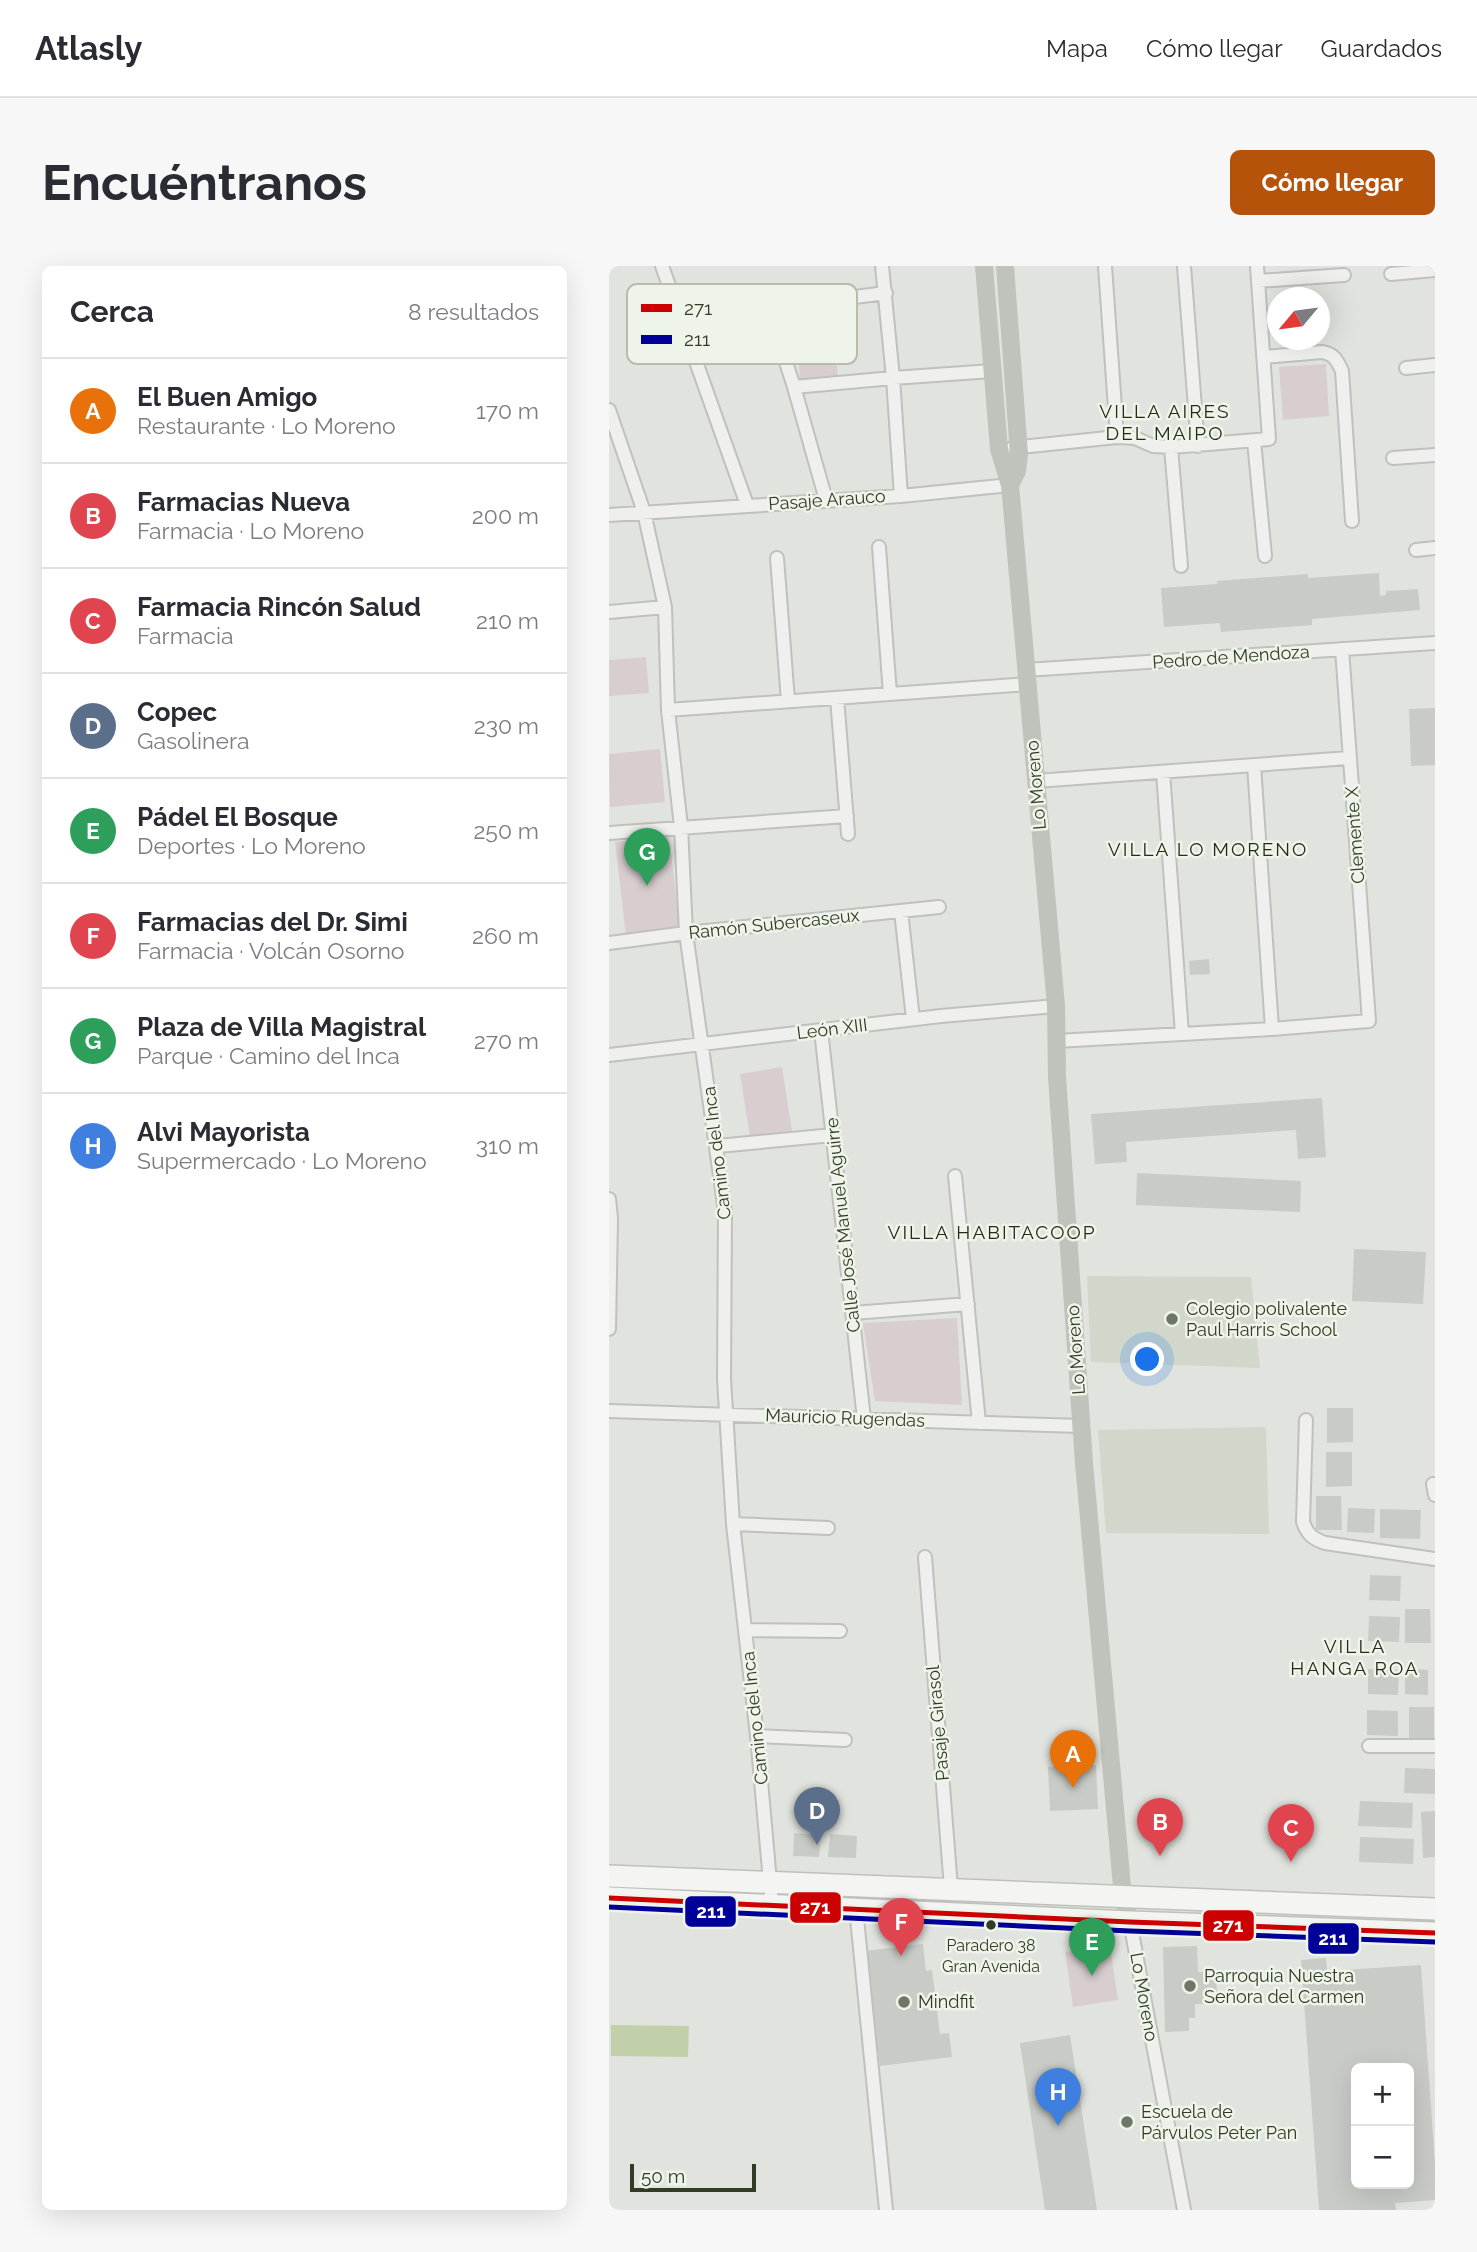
<!DOCTYPE html>
<html lang="es">
<meta charset="utf-8">
<style>
:root{--surface:#fff;--page:#f7f7f7;--text:#2b2b33;--muted:#7c7c81;--line:#e1e1e2;--accent:#b45309}
body{margin:0;font-family:Raleway,sans-serif;background:var(--page);color:var(--text)}
.controls{position:absolute;right:21px;bottom:21px;display:grid;overflow:hidden;border-radius:10px;box-shadow:0 7px 28px #0002}
.controls button{width:63px;height:63px;display:grid;place-items:center;padding:0;border:0;border-bottom:2px solid var(--line);background:var(--surface);color:var(--text);font:35px sans-serif}
.compass{position:absolute;left:658px;top:21px;width:63px;height:63px;border-radius:50%;background:var(--surface);box-shadow:0 7px 28px #0002;rotate:241deg}
.scale{position:absolute;left:21px;bottom:18px;width:126px;box-sizing:border-box;padding-left:7px;border:4px solid #303c25;border-top:0;font-size:19px;line-height:24px;white-space:nowrap;color:#303c25;-webkit-text-stroke:5px #eff4ea;paint-order:stroke}
.you{position:absolute;left:539px;top:1094px;width:24px;height:24px;margin:-18px;border:5px solid #fff;border-radius:50%;background:#1a73e8;box-shadow:0 0 0 10px #1a73e833}
.badge{display:grid;place-items:center;width:46px;height:46px;border-radius:50%;background:var(--accent);color:#fff;font-size:23px;font-weight:700}
.pin{position:absolute;translate:-50% -58px;filter:drop-shadow(0 2px 4px #0008)}
.pin::after{content:'';position:absolute;top:37px;width:24px;height:21px;background:inherit;clip-path:polygon(0 0,100% 0,50% 100%)}
.list{margin:0;padding:0;list-style:none}
h2{display:flex;justify-content:space-between;align-items:center;height:91px;margin:0;padding:0 28px;font-size:30px}
h2 small{font-size:23px;font-weight:400;color:var(--muted)}
.list li{display:grid;grid-template-columns:46px 1fr auto;gap:21px;align-items:center;box-sizing:border-box;height:105px;padding:0 28px;border-top:2px solid var(--line)}
.list b{display:block;font-size:26px;white-space:nowrap}
.list p{margin:0;font-size:23px;white-space:nowrap;color:var(--muted)}
.list em{font-size:23px;font-style:normal;color:var(--muted)}
.map{position:relative;flex:none;width:826px;height:1944px;overflow:hidden;border-radius:10px}
header{display:flex;align-items:center;gap:42px;box-sizing:border-box;height:98px;padding:0 35px;background:var(--surface);border-bottom:2px solid var(--line)}
header strong{font-size:33px}
nav{display:flex;gap:38px;margin-inline-start:auto;font-size:24px}
.intro{display:flex;align-items:center;justify-content:space-between;box-sizing:border-box;height:168px;padding:0 42px}
h1{margin:0;font-size:49px}
.button{padding:18px 32px;border-radius:10px;background:var(--accent);color:#fff;font-size:24px;font-weight:700}
main{display:flex;gap:42px;padding:0 42px}
aside{flex:1;background:var(--surface);border-radius:10px;box-shadow:0 7px 28px #0002}
.map>svg:first-child{display:block}
.built{fill:#d1d7cb}
.green{fill:#d8ced0}
.water{fill:#c2d0aa}
.building{fill:#c9cbc6;fill-rule:evenodd}
.lines{fill:none;stroke-linecap:round;stroke-linejoin:round}
.street-casing{stroke:#bfc1bc;stroke-width:16}
.primary-casing{stroke:#bec1ba;stroke-width:24}
.street{stroke:#eff0ed;stroke-width:12}
.secondary{stroke:#c0c3bc;stroke-width:18}
.primary{stroke:#f4f4f2;stroke-width:21}
.bus-1-casing{stroke:#eff4ea;stroke-width:10}
.bus-2-casing{stroke:#eff4ea;stroke-width:10}
.bus-1{stroke:#c00;stroke-width:5}
.bus-2{stroke:#009;stroke-width:5}
.poi-dot{fill:#6e7666;stroke:#eff4ea;stroke-width:2.5}
.bus-dot{fill:#303c25;stroke:#eff4ea;stroke-width:2.5}
.labels{text-anchor:middle;stroke-width:5;stroke-linejoin:round;paint-order:stroke}
.bus-label{font-size:16px;fill:#303c25;stroke:#eff4ea}
.street-label{font-size:18px;fill:#303c25;stroke:#eff4ea}
.poi-label{font-size:18px;fill:#303c25;stroke:#eff4ea;text-anchor:start}
.neighbourhood-label{font-size:19px;letter-spacing:2px;fill:#212d17;stroke:#eff4ea}
.key{fill:#eff4ea;stroke:#b6bdaf;stroke-width:2}
.key-label{font-size:19px;fill:#303c25}
.line-badge{stroke:#eff4ea;stroke-width:2.5}
.badge-label{font-size:19px;text-anchor:middle;font-weight:bold;fill:#fff}
</style>
<header>
<strong>Atlasly</strong>
<nav><a>Mapa</a><a>Cómo llegar</a><a>Guardados</a></nav>
</header>
<div class="intro"><h1>Encuéntranos</h1><a class="button">Cómo llegar</a></div>
<main>
<aside>
<h2>Cerca<small>8 resultados</small></h2>
<ul class="list">
<li><span class="badge" style="background:#e8710a">A</span><div><b>El Buen Amigo</b><p>Restaurante · Lo Moreno</p></div><em>170 m</em></li>
<li><span class="badge" style="background:#e0444e">B</span><div><b>Farmacias Nueva</b><p>Farmacia · Lo Moreno</p></div><em>200 m</em></li>
<li><span class="badge" style="background:#e0444e">C</span><div><b>Farmacia Rincón Salud</b><p>Farmacia</p></div><em>210 m</em></li>
<li><span class="badge" style="background:#5c6f8a">D</span><div><b>Copec</b><p>Gasolinera</p></div><em>230 m</em></li>
<li><span class="badge" style="background:#2e9e5b">E</span><div><b>Pádel El Bosque</b><p>Deportes · Lo Moreno</p></div><em>250 m</em></li>
<li><span class="badge" style="background:#e0444e">F</span><div><b>Farmacias del Dr. Simi</b><p>Farmacia · Volcán Osorno</p></div><em>260 m</em></li>
<li><span class="badge" style="background:#2e9e5b">G</span><div><b>Plaza de Villa Magistral</b><p>Parque · Camino del Inca</p></div><em>270 m</em></li>
<li><span class="badge" style="background:#3f7fe0">H</span><div><b>Alvi Mayorista</b><p>Supermercado · Lo Moreno</p></div><em>310 m</em></li>
</ul>
</aside>
<div class="map">
<svg width="826" height="1944" viewBox="0 0 826 1944">
<rect width="100%" height="100%" fill="#e1e3de"/>
<path class="built" d="M478,1010L642,1011L651,1102L482,1096Z
M657,1161L660,1268L497,1267L489,1164Z"/>
<path class="green" d="M224,51L229,112L191,115L187,54Z
M717,98L720,150L674,154L670,101Z
M37,391L40,427L0,430V394Z
M51,483L56,536L1,541L0,488Z
M60,570L71,664L17,670L6,576Z
M173,801L183,865L141,871L131,808Z
M348,1052L353,1139L266,1135L254,1057Z
M501,1680L509,1734L464,1741L456,1686Z"/>
<path class="water" d="M2,1759L80,1760L79,1791L2,1790Z"/>
<path class="building" d="M770,307L771,330L777,329V325L809,323L811,344L703,353V359L612,366L611,357L555,361L552,322L608,318V315L699,308V312Z
M826,442V499L802,500L800,443Z
M600,693L601,708L581,709L580,695Z
M713,832L717,891L689,893L687,864L517,876L518,896L486,898L482,848Z
M528,907L692,915L691,946L527,939Z
M745,983L817,986L814,1038L743,1035Z
M718,1142H744V1176L718,1177Z
M717,1186H743V1220L717,1221Z
M707,1230H732L733,1264H707Z
M739,1242L766,1243L765,1267L738,1266Z
M771,1243L812,1244L811,1273L771,1272Z
M761,1309L792,1310L791,1335L760,1334Z
M796,1343H821L822,1377H796Z
M760,1350L791,1351L790,1376L759,1375Z
M796,1402L819,1404V1429L796,1428Z
M759,1403L790,1404L789,1429L759,1428Z
M800,1441H825V1475H800Z
M758,1444L789,1445V1470L758,1469Z
M487,1499L489,1543L441,1545L439,1501Z
M796,1502L826,1503V1528L795,1527Z
M751,1535L804,1537L803,1562L749,1560Z
M826,1545V1591L814,1592L812,1546Z
M185,1567L212,1569L210,1591L184,1590Z
M221,1568L248,1570L247,1592L219,1591Z
M751,1571L805,1573L804,1598L750,1596Z
M314,1678L317,1705L323,1704L331,1768L340,1767L343,1791L271,1800L256,1685Z
M588,1680L589,1706H600L601,1714H607L608,1726H600V1738H586V1752H580V1765L556,1766L554,1681Z
M717,1692L718,1705L812,1699L826,1897V1934L786,1937L787,1944H710L692,1694ZM747,1802H800V1918H747Z
M461,1769L488,1944H436L411,1777Z"/>
<g class="lines">
<defs>
<path id="street" d="M53,0L138,239
M273,0L284,112L292,230
M496,0L508,171
M575,0L589,180
M782,8L826,4
M649,15L735,9
M159,41L185,121L217,234
M72,53L277,27
M654,91L713,86C725,88 728,94 733,105L743,255
M797,102L826,99
M185,121L284,112L383,105
M0,144L35,246L56,341L59,444L72,561L77,667L116,946L115,1113L124,1258L148,1470L163,1638
M645,175L656,290
M562,181L572,300
M403,182L508,171L526,172L544,180L562,181L660,173L648,0
M784,192L826,189
M0,249L292,230L401,219
M270,281L281,428
M807,284L826,282
M168,292L179,435
M0,346L56,341
M417,404L826,377
M228,432L239,568
M59,444L419,418
M645,499L663,763
M554,506L573,768
M427,515L740,492
M0,567L238,550
M292,645L304,753
M0,677L77,667L330,641
M212,764L255,1153
M447,775L663,763L760,755L733,383
M0,789L332,750L447,740
M109,880L224,869
M346,910L370,1157
M0,933L2,952L0,1063
M244,1047L359,1038
M0,1145L472,1160
M697,1154L694,1256C698,1268 704,1273 716,1277L826,1293
M824,1218L826,1229
M124,1258L219,1262
M316,1291L342,1622
M137,1364L231,1365
M148,1470L236,1474
M760,1480H826
M247,1642L277,1944
M521,1656L575,1944"/>
<path id="primary" d="M0,1610L826,1643
M0,1632L521,1656L826,1667"/>
</defs>
<use href="#street" class="street-casing"/>
<use href="#primary" class="primary-casing"/>
<use href="#street" class="street"/>
<path class="secondary" d="M375,0L390,183L401,219L447,740L448,811L475,1197L514,1632L521,1656
M396,0L410,188L408,205L401,219"/>
<use href="#primary" class="primary"/>
<defs>
<path id="bus-1" d="M0,1632L521,1656L826,1667"/>
<path id="bus-2" d="M0,1641L521,1665L826,1676"/>
</defs>
<use href="#bus-1" class="bus-1-casing"/>
<use href="#bus-2" class="bus-2-casing"/>
<use href="#bus-1" class="bus-1"/>
<use href="#bus-2" class="bus-2"/>
</g>
<g class="poi-dot">
<circle cx="563" cy="1053" r="7"/>
<circle cx="581" cy="1720" r="7"/>
<circle cx="295" cy="1736" r="7"/>
<circle cx="518" cy="1856" r="7"/>
</g>
<circle class="bus-dot" cx="382" cy="1659" r="6"/>
<g class="labels">
<g class="bus-label">
<text x="382" y="1685">Paradero 38<tspan x="382" dy="21">Gran Avenida</tspan></text>
</g>
<g class="street-label">
<text transform="translate(218 234) rotate(-4)" y="6">Pasaje Arauco</text>
<text transform="translate(622 391) rotate(-4)" y="6">Pedro de Mendoza</text>
<text transform="translate(427 519) rotate(-95)" y="6">Lo Moreno</text>
<text transform="translate(746 569) rotate(-94)" y="6">Clemente X</text>
<text transform="translate(165 658) rotate(-6)" y="6">Ramón Subercaseux</text>
<text transform="translate(223 763) rotate(-7)" y="6">León XIII</text>
<text transform="translate(108 887) rotate(-97)" y="6">Camino del Inca</text>
<text transform="translate(234 959) rotate(-96)" y="6">Calle José Manuel Aguirre</text>
<text transform="translate(467 1084) rotate(-94)" y="6">Lo Moreno</text>
<text transform="translate(236 1152) rotate(2)" y="6">Mauricio Rugendas</text>
<text transform="translate(146 1452) rotate(-96)" y="6">Camino del Inca</text>
<text transform="translate(329 1457) rotate(-95)" y="6">Pasaje Girasol</text>
<text transform="translate(535 1731) rotate(80)" y="6">Lo Moreno</text>
</g>
<g class="poi-label">
<text x="577" y="1049">Colegio polivalente<tspan x="577" dy="21">Paul Harris School</tspan></text>
<text x="595" y="1716">Parroquia Nuestra<tspan x="595" dy="21">Señora del Carmen</tspan></text>
<text x="309" y="1742">Mindfit</text>
<text x="532" y="1852">Escuela de<tspan x="532" dy="21">Párvulos Peter Pan</tspan></text>
</g>
<g class="neighbourhood-label">
<text x="556" y="152">VILLA AIRES<tspan x="556" dy="22">DEL MAIPO</tspan></text>
<text x="599" y="590">VILLA LO MORENO</text>
<text x="383" y="973">VILLA HABITACOOP</text>
<text x="746" y="1387">VILLA<tspan x="746" dy="22">HANGA ROA</tspan></text>
</g>
</g>
<rect x="18" y="18" width="230" height="80" rx="10" class="key"/>
<rect x="32" y="38" width="31" height="8" fill="#c00"/>
<rect x="32" y="69" width="31" height="9" fill="#009"/>
<g class="key-label">
<text x="75" y="49">271</text>
<text x="75" y="80">211</text>
</g>
<g class="line-badge">
<rect x="180" y="1625" width="53" height="33" rx="7" fill="#c00"/>
<rect x="75" y="1629" width="53" height="33" rx="7" fill="#009"/>
<rect x="593" y="1643" width="53" height="33" rx="7" fill="#c00"/>
<rect x="698" y="1656" width="53" height="33" rx="7" fill="#009"/>
</g>
<g class="badge-label">
<text x="206" y="1648">271</text>
<text x="102" y="1652">211</text>
<text x="619" y="1666">271</text>
<text x="724" y="1679">211</text>
</g>
</svg>
<div class="controls">
<button>+</button>
<button>−</button>
</div>
<svg class="compass" viewBox="-18 -18 36 36"><path d="M0-13l5 13h-10z" fill="#e53935"/><path d="M0 13l5-13h-10z" fill="#7c7c81"/></svg>
<div class="scale">50 m</div>
<div class="you"></div>
<div class="pin badge" style="left:464px;top:1522px;background:#e8710a">A</div>
<div class="pin badge" style="left:551px;top:1590px;background:#e0444e">B</div>
<div class="pin badge" style="left:682px;top:1596px;background:#e0444e">C</div>
<div class="pin badge" style="left:208px;top:1579px;background:#5c6f8a">D</div>
<div class="pin badge" style="left:483px;top:1710px;background:#2e9e5b">E</div>
<div class="pin badge" style="left:292px;top:1690px;background:#e0444e">F</div>
<div class="pin badge" style="left:38px;top:620px;background:#2e9e5b">G</div>
<div class="pin badge" style="left:449px;top:1860px;background:#3f7fe0">H</div>
</div>
</main>
